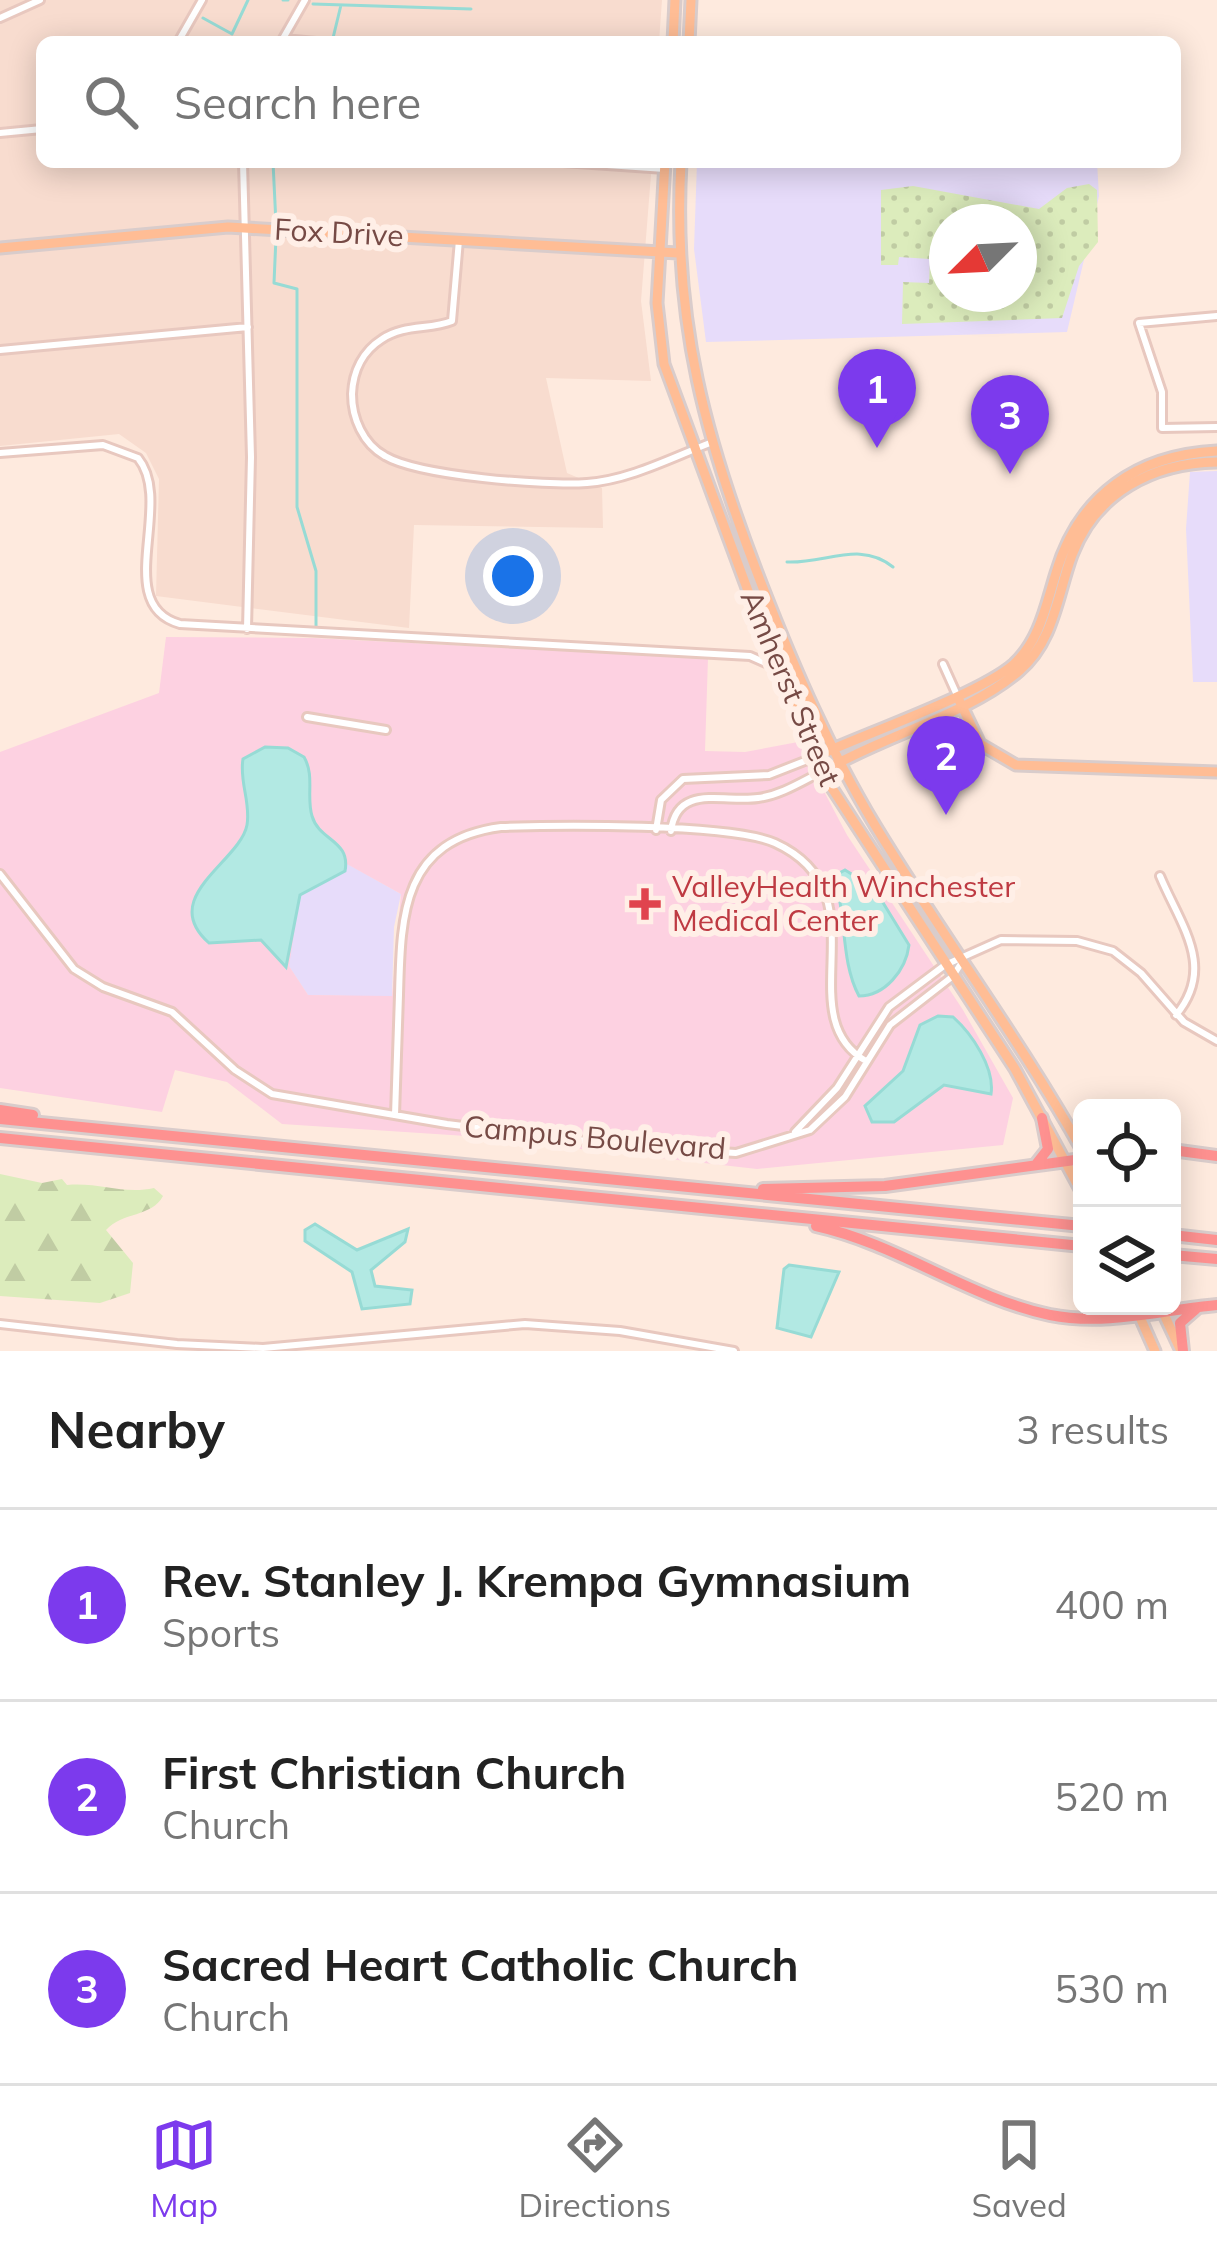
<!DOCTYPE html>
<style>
:root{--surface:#fff;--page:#f6f6f6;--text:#222;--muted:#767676;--line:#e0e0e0;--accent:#7c3aed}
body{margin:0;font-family:Mulish,sans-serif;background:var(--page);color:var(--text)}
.controls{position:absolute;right:36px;bottom:36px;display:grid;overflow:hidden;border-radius:18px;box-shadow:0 6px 30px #0003}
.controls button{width:108px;height:108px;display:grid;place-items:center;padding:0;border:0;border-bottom:3px solid var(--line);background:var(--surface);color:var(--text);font:60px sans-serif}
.compass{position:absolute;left:929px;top:204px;width:108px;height:108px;border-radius:50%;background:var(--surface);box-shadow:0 6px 30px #0003;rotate:246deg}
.you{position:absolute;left:513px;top:576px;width:42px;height:42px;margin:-30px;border:9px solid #fff;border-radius:50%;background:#1a73e8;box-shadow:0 0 0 18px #1a73e833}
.badge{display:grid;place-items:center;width:78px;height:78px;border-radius:50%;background:var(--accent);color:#fff;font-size:39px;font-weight:700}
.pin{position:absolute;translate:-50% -99px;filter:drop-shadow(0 3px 6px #0008)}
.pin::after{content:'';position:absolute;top:63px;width:42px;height:36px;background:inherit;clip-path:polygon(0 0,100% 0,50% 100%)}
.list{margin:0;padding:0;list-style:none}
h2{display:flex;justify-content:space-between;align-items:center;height:156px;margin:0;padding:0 48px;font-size:51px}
h2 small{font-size:39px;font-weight:400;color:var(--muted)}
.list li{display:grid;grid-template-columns:78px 1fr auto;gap:36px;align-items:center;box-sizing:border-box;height:192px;padding:0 48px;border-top:3px solid var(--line)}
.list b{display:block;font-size:45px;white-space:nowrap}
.list p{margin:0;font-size:39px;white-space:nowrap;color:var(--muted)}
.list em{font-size:39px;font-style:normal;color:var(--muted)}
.icon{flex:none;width:66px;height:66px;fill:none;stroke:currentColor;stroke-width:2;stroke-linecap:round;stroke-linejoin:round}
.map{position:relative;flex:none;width:1217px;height:1351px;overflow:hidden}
.search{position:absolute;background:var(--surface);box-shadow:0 6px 30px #0003;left:36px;right:36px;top:36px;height:132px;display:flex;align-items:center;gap:30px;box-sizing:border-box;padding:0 42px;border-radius:18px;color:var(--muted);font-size:45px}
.sheet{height:732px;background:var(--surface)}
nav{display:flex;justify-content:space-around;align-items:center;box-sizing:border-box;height:168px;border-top:3px solid var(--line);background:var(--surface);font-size:33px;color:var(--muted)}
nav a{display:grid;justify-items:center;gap:6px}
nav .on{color:var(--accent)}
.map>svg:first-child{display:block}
.residential{fill:#f8dccf}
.education{fill:#e7dcfa;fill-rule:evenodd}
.medical{fill:#fdd1e1;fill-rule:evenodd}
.grass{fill:url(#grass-dots);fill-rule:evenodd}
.forest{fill:url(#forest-firs)}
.water{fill:#b2e9e3;stroke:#97dbd5;stroke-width:3}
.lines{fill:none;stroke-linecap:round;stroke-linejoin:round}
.stream{stroke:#97dbd5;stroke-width:3}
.minor-casing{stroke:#e8c8bf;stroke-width:12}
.major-casing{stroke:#d9cccb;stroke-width:15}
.highway-casing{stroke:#d9cccb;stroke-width:16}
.minor{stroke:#fff;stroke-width:6}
.major{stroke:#ffbd95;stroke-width:9}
.highway{stroke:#fe9190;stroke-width:10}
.health-dot{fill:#e0444e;stroke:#ffefe7;stroke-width:4.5}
.labels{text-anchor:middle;stroke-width:12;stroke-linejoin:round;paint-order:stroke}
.street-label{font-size:30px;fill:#764a45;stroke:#ffefe7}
.health-label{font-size:30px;fill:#be3a42;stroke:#ffefe7;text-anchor:start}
</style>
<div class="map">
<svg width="1217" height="1351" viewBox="0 0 1217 1351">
<defs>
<pattern id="grass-dots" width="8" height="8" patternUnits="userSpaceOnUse" patternTransform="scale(3)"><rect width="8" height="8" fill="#dcecbc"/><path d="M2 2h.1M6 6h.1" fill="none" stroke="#c0cca3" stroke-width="1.8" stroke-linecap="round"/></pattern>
<pattern id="forest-firs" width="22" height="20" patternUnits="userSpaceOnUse" patternTransform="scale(3)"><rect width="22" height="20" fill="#dcecbc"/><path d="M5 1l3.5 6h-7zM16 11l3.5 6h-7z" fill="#c0cca3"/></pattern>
</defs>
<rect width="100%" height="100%" fill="#feeade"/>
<path class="residential" d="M0,0H662L659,42H42V162H652L641,301L651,381L546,378L567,473L602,488L603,528L414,525L409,628L156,596L159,479L146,453L119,434L0,446Z"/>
<path class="education" d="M697,162H1097L1099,196L1067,332L706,342L694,249ZM947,222H1019V294H947Z
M1217,471V682H1193L1186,529L1190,472Z
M346,863L401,894L394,927L392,997L308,995L288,965L300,895L344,871Z"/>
<path class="medical" d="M166,637L313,638L708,658L705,751L745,752L798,742L847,835L963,1010L1013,1098L1003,1145L757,1169L466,1136L282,1124L227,1082L175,1070L162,1112L0,1088V752L159,693ZM347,864L401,894L392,996L308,995L289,966L300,895L345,871Z"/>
<path class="grass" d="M1089,184L1097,190L1098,242L1079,266L1062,318L902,324L903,282L929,283L930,259L899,257L898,265H881V190L913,186L1039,209L1067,188ZM947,222H1019V294H947Z"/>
<path class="forest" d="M0,1174L42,1183L62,1179L67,1185C99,1182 124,1195 154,1188L163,1196C152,1217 122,1212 106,1230L133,1263L130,1293L100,1303L0,1296Z"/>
<path class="water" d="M265,747L288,748L304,757C315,776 306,796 312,816C319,841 351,840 345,871L300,895L286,967L261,940L209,943C157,897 240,862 247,825C251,802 239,782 243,759Z
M845,870L874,888L909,945C906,970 885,996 859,996C840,961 847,914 834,876Z
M938,1016L953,1017C972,1034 995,1068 991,1094L944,1085L894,1122H872L865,1106L903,1071L920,1025Z
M315,1224L357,1250L408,1229L405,1242L371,1270L375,1286L412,1290L410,1304L362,1309L352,1272L305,1241V1230Z
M789,1265L839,1272L811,1337L777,1328L784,1269Z"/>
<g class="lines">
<path class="stream" d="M283,0H288
M313,4L471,9
M203,18L232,34L248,0
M333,38L341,5
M273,162L276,224
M276,237L274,283L297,289V507L316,571V626
M787,562C825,564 860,540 893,567"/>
<defs>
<path id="minor" d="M0,18L40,0
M284,39L316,42
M178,42L202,0
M281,42L305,0
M0,133L42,129
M243,162L251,457L247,629
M563,162L665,169
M459,240L452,321C430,330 404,324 382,339C363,351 353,371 352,394C352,418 363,444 385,456C419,476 545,486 587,483C629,480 671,458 710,443
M1217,316L1139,323L1162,392V428L1217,427
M0,350L248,327
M0,453L103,445L138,458C175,503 111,605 180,624L750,656L775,667
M943,664L956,693
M307,717L386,730
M656,830L661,800L683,779L769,775L815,757
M671,831C677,783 724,803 758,798C781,795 801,782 821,772
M0,874L74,969L103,987L172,1012L235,1070L272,1094L447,1124L636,1147L736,1153L810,1130L845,1097L890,1025L953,976L962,962
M1160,876C1181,926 1216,967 1176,1015
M395,1115C396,1075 398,1035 399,995C401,915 402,840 501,827C555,825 731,823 775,843C885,893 786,1015 866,1061
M795,1132L837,1088L889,1007L945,965L1001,940L1077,941L1113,951L1141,973L1184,1022L1217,1041
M0,1324L177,1344L263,1348L525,1324L620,1331L734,1351"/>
<path id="major" d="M673,42L675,0
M689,42L691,0
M665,162L657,303L664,364L771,653L826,779L1015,1069L1082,1193
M681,162C672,320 706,442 763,588C795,670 830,751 876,827C942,936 1019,1038 1082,1150
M0,248L228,227L678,253
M958,698L980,744L1016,765L1217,772
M815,757C862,735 980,694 1014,664C1040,640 1046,605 1056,573C1079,495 1137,455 1217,451
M822,772C882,736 968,715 1019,671C1054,641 1057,596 1072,555C1096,492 1153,463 1217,462
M1135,1306L1155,1351
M1160,1306L1181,1351"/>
<path id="highway" d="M0,1110L33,1115
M0,1119L1082,1226
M0,1138L1082,1246
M1172,1150L1217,1156
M1037,1163L1048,1149L1042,1118
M763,1189L885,1186L1082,1159
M816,1226C898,1244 969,1298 1050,1315C1106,1326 1162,1310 1217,1305
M1172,1235L1217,1240
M1172,1255L1217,1259
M1183,1351L1180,1323L1196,1309"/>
</defs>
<use href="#minor" class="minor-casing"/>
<use href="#major" class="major-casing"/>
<use href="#highway" class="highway-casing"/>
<use href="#minor" class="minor"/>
<use href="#major" class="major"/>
<use href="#highway" class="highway"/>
</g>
<path class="health-dot" d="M639 886h12v12h12v12h-12v12h-12v-12h-12v-12h12z"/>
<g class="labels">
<g class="street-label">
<text transform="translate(339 233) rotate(3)" y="10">Fox Drive</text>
<text transform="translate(790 688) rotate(67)" y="10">Amherst Street</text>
<text transform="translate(595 1138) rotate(5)" y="10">Campus Boulevard</text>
</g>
<g class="health-label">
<text x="672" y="897">ValleyHealth Winchester<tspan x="672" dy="34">Medical Center</tspan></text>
</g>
</g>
</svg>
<div class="controls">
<button><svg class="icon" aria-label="locate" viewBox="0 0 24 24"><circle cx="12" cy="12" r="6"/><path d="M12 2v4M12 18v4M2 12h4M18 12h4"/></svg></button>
<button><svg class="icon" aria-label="layers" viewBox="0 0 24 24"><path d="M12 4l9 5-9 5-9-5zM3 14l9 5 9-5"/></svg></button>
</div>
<svg class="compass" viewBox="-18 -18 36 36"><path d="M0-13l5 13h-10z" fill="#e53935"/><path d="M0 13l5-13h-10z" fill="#767676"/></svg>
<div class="you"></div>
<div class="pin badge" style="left:877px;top:448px">1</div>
<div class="pin badge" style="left:946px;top:815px">2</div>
<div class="pin badge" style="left:1010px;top:474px">3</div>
<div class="search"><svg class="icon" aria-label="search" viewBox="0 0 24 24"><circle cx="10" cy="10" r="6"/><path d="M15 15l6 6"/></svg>Search here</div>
</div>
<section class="sheet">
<h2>Nearby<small>3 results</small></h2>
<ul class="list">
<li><span class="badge">1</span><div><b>Rev. Stanley J. Krempa Gymnasium</b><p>Sports</p></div><em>400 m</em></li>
<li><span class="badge">2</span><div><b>First Christian Church</b><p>Church</p></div><em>520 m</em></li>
<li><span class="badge">3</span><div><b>Sacred Heart Catholic Church</b><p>Church</p></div><em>530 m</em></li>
</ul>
</section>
<nav>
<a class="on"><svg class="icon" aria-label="map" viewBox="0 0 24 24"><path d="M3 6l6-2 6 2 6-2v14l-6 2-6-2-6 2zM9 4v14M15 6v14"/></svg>Map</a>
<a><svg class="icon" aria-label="directions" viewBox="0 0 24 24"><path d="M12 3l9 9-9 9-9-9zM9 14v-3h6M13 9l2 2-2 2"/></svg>Directions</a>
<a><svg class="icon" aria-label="saved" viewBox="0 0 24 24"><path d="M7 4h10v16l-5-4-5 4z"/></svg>Saved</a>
</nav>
